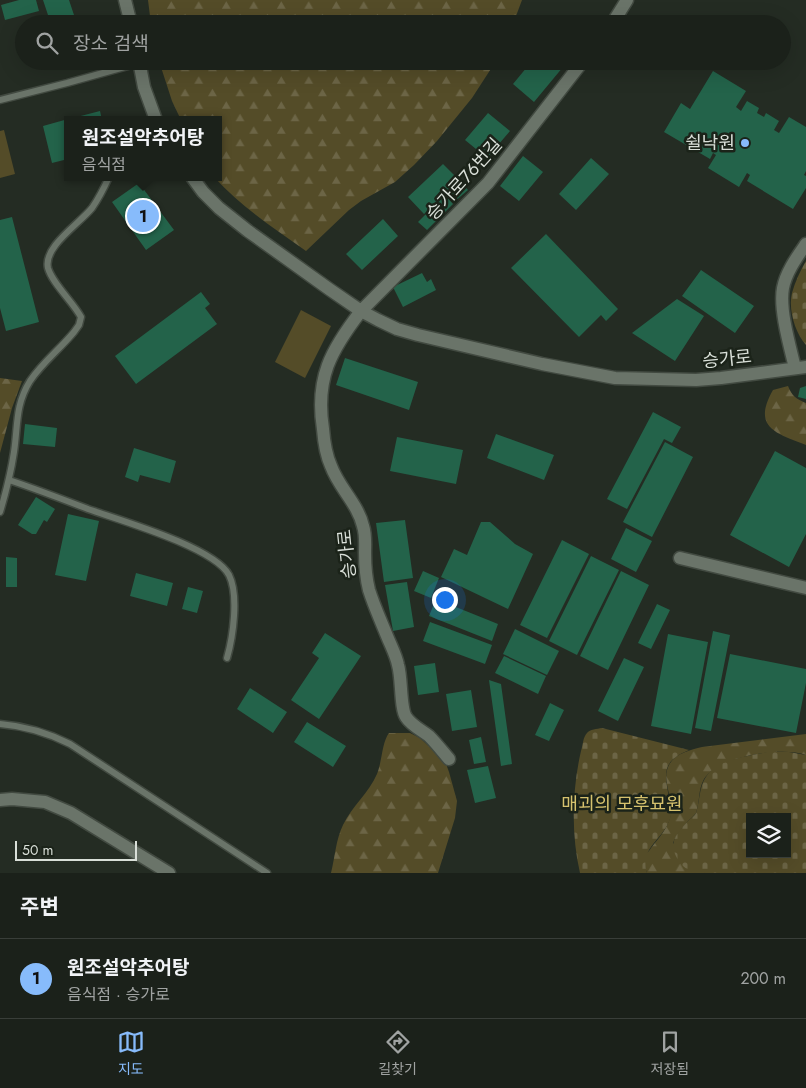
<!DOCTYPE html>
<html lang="ko">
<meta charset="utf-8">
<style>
:root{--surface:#1b211a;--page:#282e27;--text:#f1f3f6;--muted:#a0a3a2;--line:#393e39;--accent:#87bbfb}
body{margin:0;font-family:Jost,"Noto Sans KR",sans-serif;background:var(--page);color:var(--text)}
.controls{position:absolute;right:15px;bottom:15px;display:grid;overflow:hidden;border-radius:0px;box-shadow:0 5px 20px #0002}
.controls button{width:45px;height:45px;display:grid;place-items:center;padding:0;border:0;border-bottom:1px solid var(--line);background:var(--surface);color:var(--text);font:25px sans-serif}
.scale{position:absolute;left:15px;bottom:12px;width:122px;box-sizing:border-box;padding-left:5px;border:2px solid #d9dfd8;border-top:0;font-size:14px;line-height:18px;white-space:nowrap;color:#d9dfd8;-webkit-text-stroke:4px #1b2319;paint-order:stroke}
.you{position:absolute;left:444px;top:599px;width:18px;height:18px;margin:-12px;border:4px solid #fff;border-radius:50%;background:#1a73e8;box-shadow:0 0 0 8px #1a73e833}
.badge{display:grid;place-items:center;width:32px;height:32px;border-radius:50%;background:var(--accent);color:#111;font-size:16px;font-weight:700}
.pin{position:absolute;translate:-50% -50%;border:2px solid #fff;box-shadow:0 1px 5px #0006}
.popup{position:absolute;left:64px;top:116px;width:158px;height:65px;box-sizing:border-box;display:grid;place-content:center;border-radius:0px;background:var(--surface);filter:drop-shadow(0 1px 4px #0005);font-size:16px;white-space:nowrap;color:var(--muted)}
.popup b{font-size:19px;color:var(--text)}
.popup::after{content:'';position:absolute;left:50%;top:100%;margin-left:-10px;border:10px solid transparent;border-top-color:var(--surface)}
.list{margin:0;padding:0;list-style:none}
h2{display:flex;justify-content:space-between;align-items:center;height:65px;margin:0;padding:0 20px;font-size:21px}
h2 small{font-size:16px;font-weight:400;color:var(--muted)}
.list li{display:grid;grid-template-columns:32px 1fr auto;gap:15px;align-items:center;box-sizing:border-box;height:80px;padding:0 20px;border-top:1px solid var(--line)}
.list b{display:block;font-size:19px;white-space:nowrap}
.list p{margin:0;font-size:16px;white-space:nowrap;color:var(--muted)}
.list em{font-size:16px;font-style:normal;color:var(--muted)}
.icon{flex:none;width:28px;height:28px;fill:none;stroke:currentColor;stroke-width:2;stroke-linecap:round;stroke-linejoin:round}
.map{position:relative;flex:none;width:806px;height:873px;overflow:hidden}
.search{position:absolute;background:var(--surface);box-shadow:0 5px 20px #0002;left:15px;right:15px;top:15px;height:55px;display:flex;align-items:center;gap:12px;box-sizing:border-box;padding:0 18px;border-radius:28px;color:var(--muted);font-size:19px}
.sheet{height:145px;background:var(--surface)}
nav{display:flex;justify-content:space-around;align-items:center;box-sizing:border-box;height:70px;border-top:1px solid var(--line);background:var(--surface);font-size:14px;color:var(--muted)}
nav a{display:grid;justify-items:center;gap:2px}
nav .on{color:var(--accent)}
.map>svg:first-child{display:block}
.green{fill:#544c28}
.forest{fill:url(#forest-firs)}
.cemetery{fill:url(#cemetery-stones);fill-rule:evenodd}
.building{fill:#23634a}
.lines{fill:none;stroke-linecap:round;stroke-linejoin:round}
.lane-casing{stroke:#424a41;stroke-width:9}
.street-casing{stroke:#424a41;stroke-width:15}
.lane{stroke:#6a7469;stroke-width:6}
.street{stroke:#6a7469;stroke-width:12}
.poi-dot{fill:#87bbfb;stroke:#1b2319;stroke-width:2}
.labels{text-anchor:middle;stroke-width:5;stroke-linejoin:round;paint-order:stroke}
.poi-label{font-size:18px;fill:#d9dfd8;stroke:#1b2319;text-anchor:end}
.street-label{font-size:18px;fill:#d9dfd8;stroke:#1b2319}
.park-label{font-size:18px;fill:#d6c26e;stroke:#1b2319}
</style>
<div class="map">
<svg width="806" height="873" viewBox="0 0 806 873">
<defs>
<pattern id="forest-firs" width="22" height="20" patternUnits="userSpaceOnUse" patternTransform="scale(1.25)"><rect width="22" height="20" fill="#544c28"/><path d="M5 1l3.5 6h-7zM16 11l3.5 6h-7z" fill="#6c6546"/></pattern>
<pattern id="cemetery-stones" width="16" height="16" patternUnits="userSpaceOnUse" patternTransform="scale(1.25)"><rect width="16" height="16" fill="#544c28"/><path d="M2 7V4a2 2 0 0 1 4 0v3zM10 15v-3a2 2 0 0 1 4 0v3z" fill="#6c6546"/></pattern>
</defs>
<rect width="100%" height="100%" fill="#242c23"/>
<path class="green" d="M4,130L15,174L0,178V131Z
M301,310L331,326L305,378L275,362Z"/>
<path class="forest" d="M148,0H522L513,24H151Z
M159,61H496L472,98L437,141L414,165L395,182L361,201L349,210L306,251C274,228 241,207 214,177H218V120H181L172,101Z
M0,378L22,381L12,408L0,453Z
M788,386C792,396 796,399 806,403V445C775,433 752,427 773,390Z
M389,733H410L420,738L445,761L449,772L457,801L455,818L438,873H331C335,857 336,839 343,825C352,806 369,793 377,774C382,762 382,742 389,733Z
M806,734V755C782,746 719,756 704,779C698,789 700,802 696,813C694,816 691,818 688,821C682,828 676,835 673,843L705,873H647C645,867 643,860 646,854C648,852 650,850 651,848C658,839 667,829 670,818C676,801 660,781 669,765C675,753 691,750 702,747Z"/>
<path class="cemetery" d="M806,261V345C795,333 788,309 792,293C795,282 800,271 806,261Z
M602,728L689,750C658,763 666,776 670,804C671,809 672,814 670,819C663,840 639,848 647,873H580C571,834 572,790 581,751C583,745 583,737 587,733C590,729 597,729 602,728Z
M767,752H789L806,755V873H705C692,871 684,871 677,858C668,842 677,833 688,821C691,818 695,816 696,813C701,798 698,782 712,770C726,758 749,756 767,752ZM750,817H787V854H750Z"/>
<path class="building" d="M19,0H36L39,11L5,20L1,5Z
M43,0H69L75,18L57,24H51Z
M532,61H568L534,102L513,84Z
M713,71L746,91L736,107L741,111L747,101L759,108L757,113L764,117L766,113L779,121L774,130L779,133L789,117L806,127V171L804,175L806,176V188L793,209L747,181L750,175L747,173L739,187L708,168L716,155L713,153L710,159L664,132L681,103L690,109Z
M100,111L102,120H69V119Z
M488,113L510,131L487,158L465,140Z
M68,119V159L52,163L43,126Z
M523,156L543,172L519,201L500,186Z
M591,158L609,174L576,210L559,194Z
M443,164L459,180L424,214L408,197Z
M460,181L468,190L454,202L446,194Z
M139,183L174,230L146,250L112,202Z
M445,195L453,204L427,230L418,222Z
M12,217L39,322L6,331L0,308V220Z
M383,219L398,236L362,270L346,254Z
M546,234L618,309L606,321L601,315L579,337L511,268Z
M701,270L754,306L735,333L682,296Z
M422,273L427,282L431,279L436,290L403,307L393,287Z
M201,292L210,304L205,308L217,324L136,384L115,356Z
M677,299L704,316L675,361L632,333Z
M345,358L418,382L409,410L336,385Z
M806,386V399L798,397L800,388Z
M653,412L681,427L672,443L664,439L627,509L607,499Z
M25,424L57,428L55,447L23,444Z
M496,434L554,455L544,480L487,458Z
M397,437L463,450L456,484L390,471Z
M665,442L693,457L652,537L623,522Z
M134,448L176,461L170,483L140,475L138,482L125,477Z
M775,451L806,468V534L789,567L730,535Z
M36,497L55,509L47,522L44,520L36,534H32L18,525Z
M68,514L99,521L86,581L55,575Z
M405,520L413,578L384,582L376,523Z
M481,522H490L515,544L533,554L508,609L441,577L454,549L467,555Z
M626,528L652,541L636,572L611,559Z
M562,540L589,554L547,638L520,625Z
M591,556L619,570L577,655L549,641Z
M6,557L17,558V587H6Z
M423,571L439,578L431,598L414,591Z
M621,571L649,585L608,670L580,656Z
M136,573L173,583L167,606L130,596Z
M407,582L414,627L393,631L385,585Z
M188,587L203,591L197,613L182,609Z
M436,599L498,624L492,641L429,616Z
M657,604L670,610L651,649L638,643Z
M430,622L492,645L485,664L423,641Z
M515,629L559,651L547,675L503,654Z
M713,631L730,635L711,731L695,728Z
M325,633L361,656L319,719L291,700L319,658L312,653Z
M668,634L708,642L691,734L651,726Z
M730,654L806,669V683L796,733L717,718Z
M504,656L546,676L538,694L495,673Z
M624,658L644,667L618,721L598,711Z
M435,663L439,692L418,695L414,666Z
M489,680L501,684L512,764L501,766Z
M250,688L287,712L273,733L237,709Z
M471,690L477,727L452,731L446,694Z
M550,703L564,710L549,741L535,735Z
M307,722L346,746L333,767L294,742Z
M481,737L486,762L474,764L469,740Z
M488,766L496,798L475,803L467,770Z"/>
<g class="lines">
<defs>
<path id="lane" d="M0,100L67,83L139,63
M9,480C36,489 62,499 88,509C119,520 214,547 229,575C239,595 233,637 227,658
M0,512C6,492 11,472 14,452C18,426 15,405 30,381C42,363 60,349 74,332L79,325L81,317C73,302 52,283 48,268C43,247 79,224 92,208C99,198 104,188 109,177
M0,724C25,726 48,733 70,744L267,873"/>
<path id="street" d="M125,0L131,24
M612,24L627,0
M139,61L144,87L156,120
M192,177L203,192L219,208L248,231L329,289L361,311L378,320L397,329L418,335L542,364L615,378L696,380L721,378L806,367
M795,368C790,347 779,309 783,288C786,272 797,257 806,244
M680,558L806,588
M449,759C443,752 436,743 429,736C421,730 411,725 406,717C400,708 402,678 398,665C396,655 391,646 387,636C381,621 374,606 369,590C366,578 365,565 365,553C365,543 366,535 363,526C358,504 339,488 331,466C326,455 324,442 323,429C315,378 331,350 361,311L488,183L583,61
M0,800L12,799L45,802L71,813L169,873"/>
</defs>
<use href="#lane" class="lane-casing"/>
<use href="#street" class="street-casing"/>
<use href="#lane" class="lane"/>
<use href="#street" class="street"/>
</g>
<circle class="poi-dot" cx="745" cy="143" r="5"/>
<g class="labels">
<g class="poi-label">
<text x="735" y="149">쉴낙원</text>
</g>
<g class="street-label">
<text transform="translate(464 179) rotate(-48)" y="6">승가로76번길</text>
<text transform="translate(727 359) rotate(-6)" y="6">승가로</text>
<text transform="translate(347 554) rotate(-96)" y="6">승가로</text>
</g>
<g class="park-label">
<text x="622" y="810">매괴의 모후묘원</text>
</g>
</g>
</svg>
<div class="controls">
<button><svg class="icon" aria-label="layers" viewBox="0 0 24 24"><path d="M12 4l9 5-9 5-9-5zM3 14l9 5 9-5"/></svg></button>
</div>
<div class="scale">50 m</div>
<div class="you"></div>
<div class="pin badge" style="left:143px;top:216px">1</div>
<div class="popup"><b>원조설악추어탕</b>음식점</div>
<div class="search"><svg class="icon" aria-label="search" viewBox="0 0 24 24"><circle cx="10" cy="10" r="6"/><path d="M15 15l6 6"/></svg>장소 검색</div>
</div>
<section class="sheet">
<h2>주변<small></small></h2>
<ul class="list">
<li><span class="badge">1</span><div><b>원조설악추어탕</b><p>음식점 · 승가로</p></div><em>200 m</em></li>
</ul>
</section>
<nav>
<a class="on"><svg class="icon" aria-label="map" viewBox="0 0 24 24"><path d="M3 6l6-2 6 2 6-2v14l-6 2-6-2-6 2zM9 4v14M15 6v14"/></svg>지도</a>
<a><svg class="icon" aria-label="directions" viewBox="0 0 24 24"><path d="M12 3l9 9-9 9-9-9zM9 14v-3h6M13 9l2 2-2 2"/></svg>길찾기</a>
<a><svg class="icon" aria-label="saved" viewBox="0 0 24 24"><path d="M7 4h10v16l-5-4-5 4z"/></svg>저장됨</a>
</nav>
